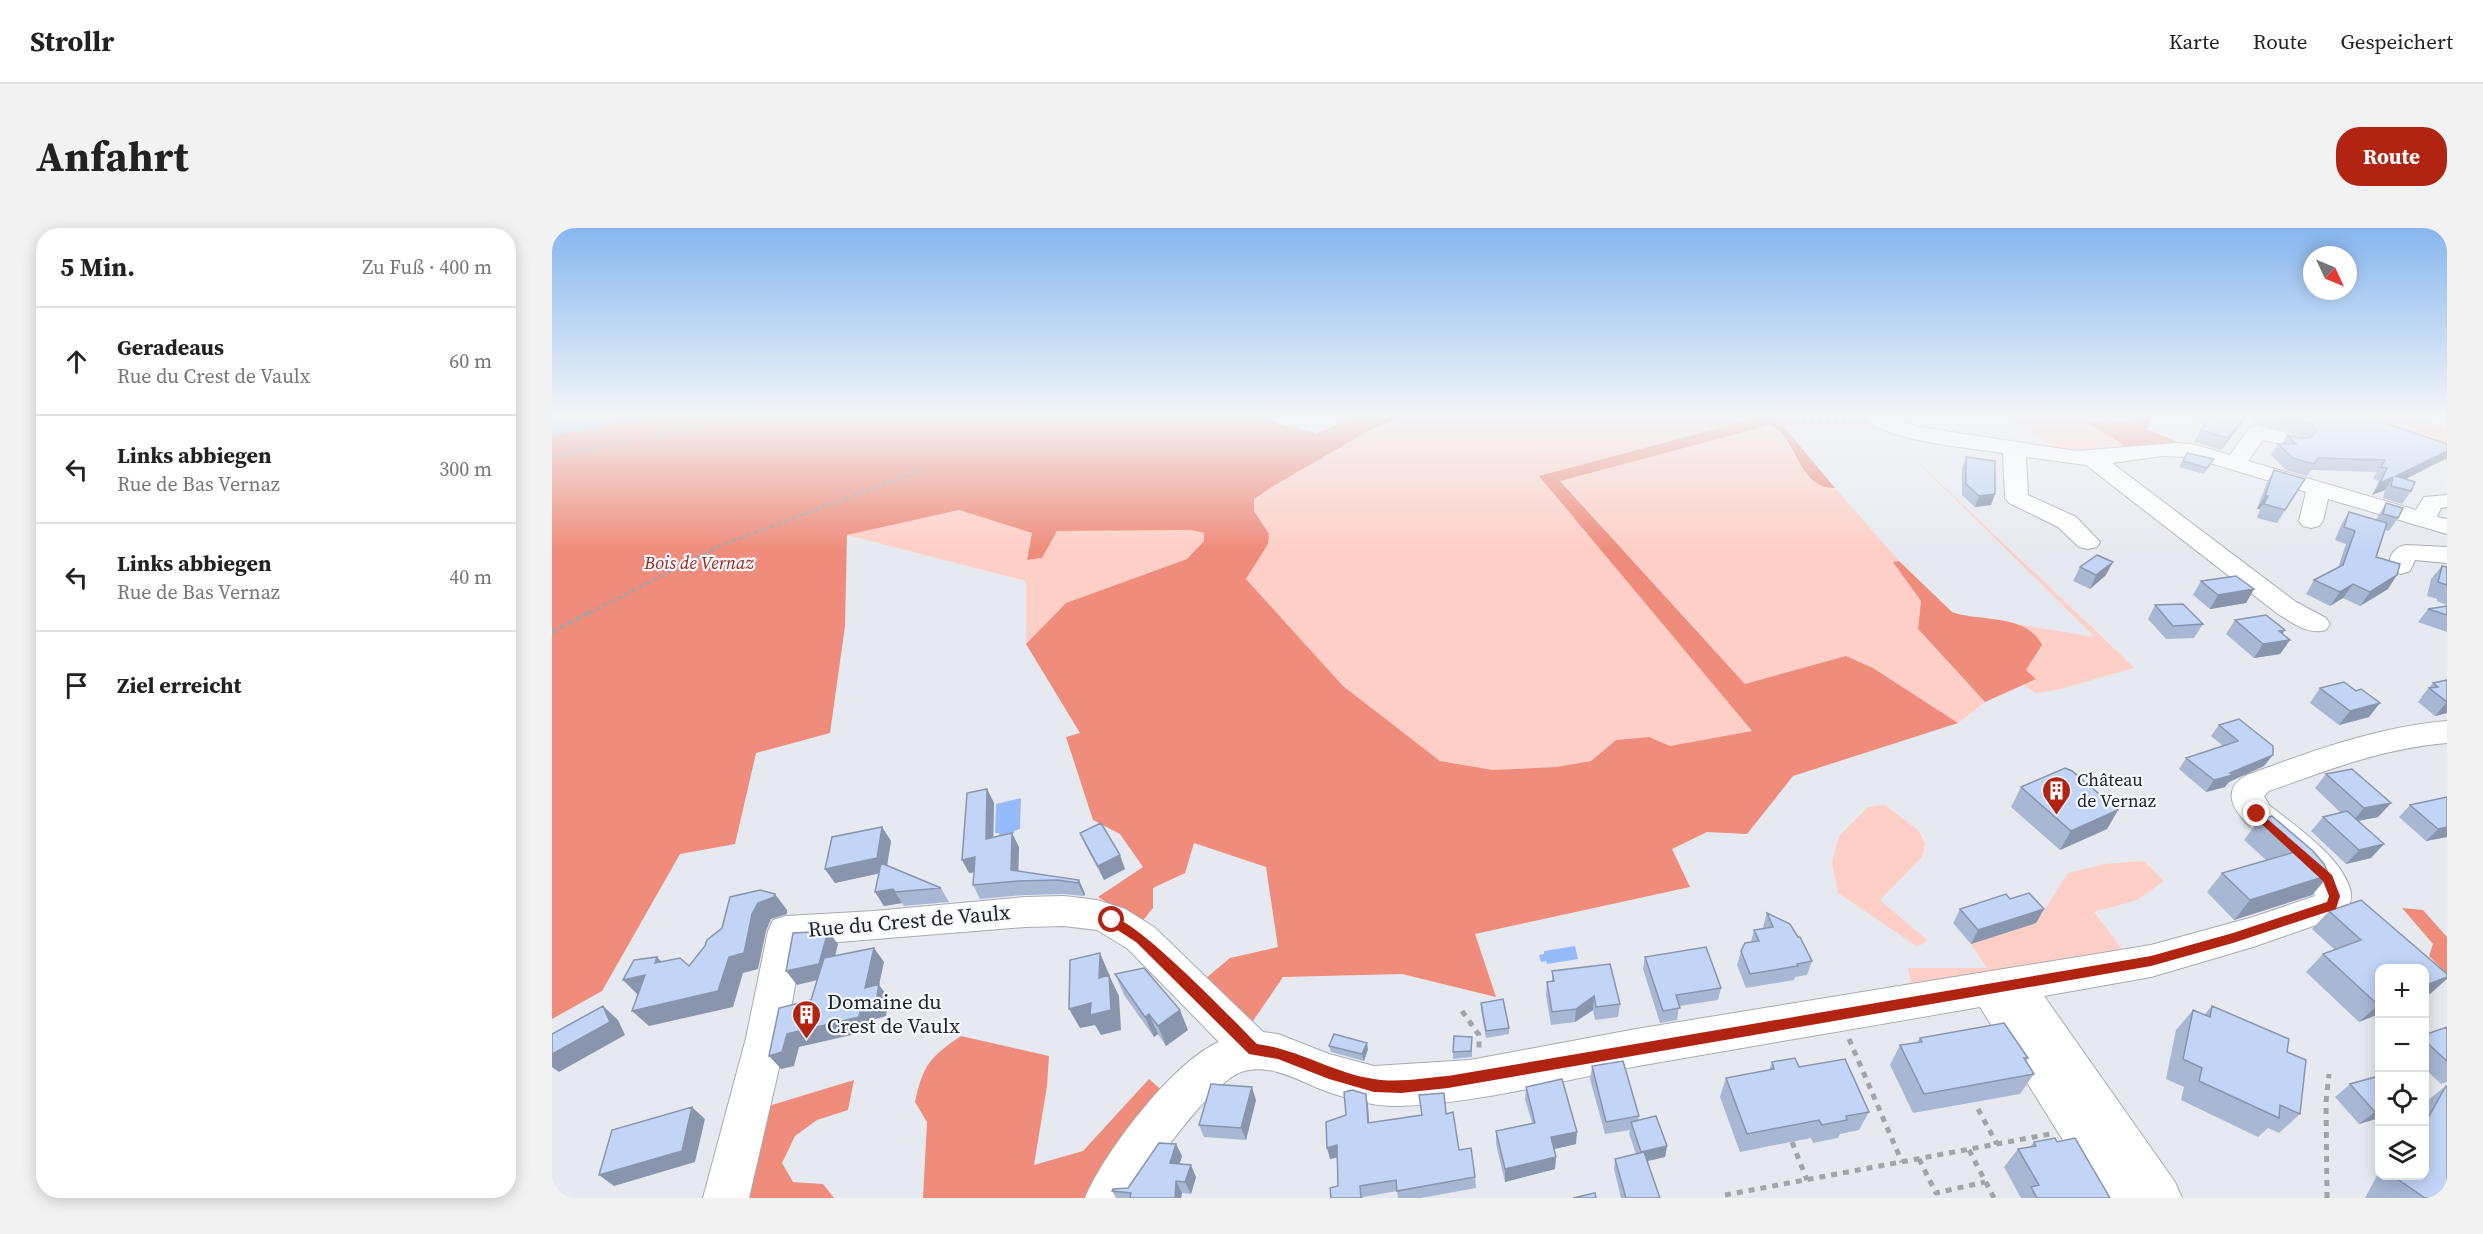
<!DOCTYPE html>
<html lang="de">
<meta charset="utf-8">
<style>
:root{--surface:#fff;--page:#f2f2f2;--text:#222;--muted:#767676;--line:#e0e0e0;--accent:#b22412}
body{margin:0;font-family:"Source Serif 4",serif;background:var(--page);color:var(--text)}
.controls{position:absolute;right:18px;bottom:18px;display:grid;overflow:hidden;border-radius:12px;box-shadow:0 3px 15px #0003}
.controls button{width:54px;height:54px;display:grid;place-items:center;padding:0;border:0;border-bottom:2px solid var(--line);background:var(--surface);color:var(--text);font:30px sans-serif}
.compass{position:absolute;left:1751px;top:18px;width:54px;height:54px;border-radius:50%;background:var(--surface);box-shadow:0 3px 15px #0003;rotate:134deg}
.stop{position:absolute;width:18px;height:18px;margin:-14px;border:4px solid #b22412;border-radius:50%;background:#fff}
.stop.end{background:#b22412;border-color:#fff;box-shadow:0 2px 6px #0008}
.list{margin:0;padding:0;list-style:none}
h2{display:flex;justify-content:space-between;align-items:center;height:78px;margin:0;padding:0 24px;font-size:26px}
h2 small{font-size:20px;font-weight:400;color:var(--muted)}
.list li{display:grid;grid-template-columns:39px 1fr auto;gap:18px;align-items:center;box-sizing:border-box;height:108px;padding:0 24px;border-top:2px solid var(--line)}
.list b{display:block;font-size:22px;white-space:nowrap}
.list p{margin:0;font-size:20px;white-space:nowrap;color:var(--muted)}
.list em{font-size:20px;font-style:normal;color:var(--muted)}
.icon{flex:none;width:33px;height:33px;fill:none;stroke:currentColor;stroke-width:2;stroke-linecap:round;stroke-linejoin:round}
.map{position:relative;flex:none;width:1895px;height:970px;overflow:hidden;border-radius:24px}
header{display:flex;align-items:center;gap:36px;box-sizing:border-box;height:84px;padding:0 30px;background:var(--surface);border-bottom:2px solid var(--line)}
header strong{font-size:28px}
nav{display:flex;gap:33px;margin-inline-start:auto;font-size:21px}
.intro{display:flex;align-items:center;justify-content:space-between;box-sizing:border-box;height:144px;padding:0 36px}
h1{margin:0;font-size:42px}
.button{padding:15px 27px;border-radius:24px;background:var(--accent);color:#fff;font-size:21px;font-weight:700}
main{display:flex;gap:36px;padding:0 36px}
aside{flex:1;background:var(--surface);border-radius:24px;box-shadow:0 3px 15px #0003}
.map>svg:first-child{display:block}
.green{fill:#fecfc6}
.forest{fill:#ef8c7b}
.water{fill:#96bbfa}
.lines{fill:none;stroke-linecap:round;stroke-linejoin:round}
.minor-casing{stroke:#a7aab0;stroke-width:2}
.path-far2{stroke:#a1a4a9;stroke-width:3;stroke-dasharray:4 4;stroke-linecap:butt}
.path-far1{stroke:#a1a4a9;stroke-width:4;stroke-dasharray:4.5 4.5;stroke-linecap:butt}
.path{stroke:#a1a4a9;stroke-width:5;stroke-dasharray:6 6;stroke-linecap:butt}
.minor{fill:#fff;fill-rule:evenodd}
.wall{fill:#a7b7d4}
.shaded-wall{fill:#8895ac}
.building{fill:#c2d5f6;stroke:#8895ac;stroke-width:1.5}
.route{fill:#b22412}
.labels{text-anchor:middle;stroke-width:4.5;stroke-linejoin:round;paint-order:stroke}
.park-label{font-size:18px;font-style:italic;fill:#9b2819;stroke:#f4f7fe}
.poi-label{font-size:18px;fill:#222325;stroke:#f4f7fe;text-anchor:start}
.near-street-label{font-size:21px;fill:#222325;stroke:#f4f7fe}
.near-poi-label{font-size:21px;fill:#222325;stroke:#f4f7fe;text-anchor:start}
</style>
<header>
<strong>Strollr</strong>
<nav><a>Karte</a><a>Route</a><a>Gespeichert</a></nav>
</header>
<div class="intro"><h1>Anfahrt</h1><a class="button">Route</a></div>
<main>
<aside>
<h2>5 Min.<small>Zu Fuß · 400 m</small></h2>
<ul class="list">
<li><svg class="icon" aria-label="ahead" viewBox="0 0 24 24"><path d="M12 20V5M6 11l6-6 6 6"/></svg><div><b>Geradeaus</b><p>Rue du Crest de Vaulx</p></div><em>60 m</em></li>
<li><svg class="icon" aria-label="left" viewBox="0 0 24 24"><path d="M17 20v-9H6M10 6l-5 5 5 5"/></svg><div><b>Links abbiegen</b><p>Rue de Bas Vernaz</p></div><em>300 m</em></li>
<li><svg class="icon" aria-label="left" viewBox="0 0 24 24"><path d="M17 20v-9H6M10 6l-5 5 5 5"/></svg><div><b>Links abbiegen</b><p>Rue de Bas Vernaz</p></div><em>40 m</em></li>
<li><svg class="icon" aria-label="arrive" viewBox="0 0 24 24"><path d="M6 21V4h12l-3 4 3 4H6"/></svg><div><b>Ziel erreicht</b></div></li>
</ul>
</aside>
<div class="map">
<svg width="1895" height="970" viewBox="0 0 1895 970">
<rect width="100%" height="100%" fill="#e6eaf0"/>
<path class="green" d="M857,187H1200L1250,192H1293L1300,187H1307L1331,201L1232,199V193L988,248L1200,503L1118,518L1097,509L1064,512L1039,533L1004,539L941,542L888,533L791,458L694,351L716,316L717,306L702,283V271C744,242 809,202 857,187Z
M1451,187H1586L1582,197L1561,192L1534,194L1575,219L1532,226L1511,224Z
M1801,187H1852L1895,200V218Z
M1218,197C1233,202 1234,219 1244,230C1253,241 1264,250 1275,260H1283L1347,333L1342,334L1369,372L1366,402L1433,474L1406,495L1321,440L1294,428L1193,456L1008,252Z
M1341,210L1570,428L1582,440L1505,462L1484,465L1471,457L1483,452L1474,442L1486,425L1477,403L1463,396L1543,409Z
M407,282L480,305L475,332L490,330L504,303L640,302L652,305V313L635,331L514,375L474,416V353L295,307Z
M1333,577L1366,602L1373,615L1370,629L1328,672L1375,712L1366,719L1286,665L1280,635L1287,608L1316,579Z
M1592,633L1612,653L1585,672L1542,684L1573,725L1360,761L1356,740H1435L1419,716L1484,695L1516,645L1553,636Z"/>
<path class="forest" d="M102,187H714L724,195L765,205L809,187H857L820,201L723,257L702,271V283L717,306L716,316L694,351L791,458L888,533L941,542L1004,539L1039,533L1064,512L1097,509L1118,518L1200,503L987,248L1202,191L1232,193V199L1283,260C1246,262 1244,206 1218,197L1008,253L1193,456L1294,428L1321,440L1406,495L1241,548L1195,606L1155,604L1120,621L1138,659L923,706L944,769L850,746L731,749L701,793L653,751L678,730L726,719L714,639L642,615L633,645L601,660V680L589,695L546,669L591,639L568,606L541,592L514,509L528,505L474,416L514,375L635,331L652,313V305L639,302L505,303L490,330L475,332L480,305L407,282L295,307L293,398L278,505L204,525L183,616L128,626L50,763L0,791V208Z
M1586,187H1602L1595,201L1628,215L1575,219L1533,194L1561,192L1582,196Z
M1347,333L1400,384C1427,394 1475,385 1490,417L1474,442L1484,451L1433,474L1366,401L1369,373L1341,334Z
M1850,680L1871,682L1895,709V746L1877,728L1881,716Z
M409,808L497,828L495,858L482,937L531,923L597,851L614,866L537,970H371L375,894L363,874C371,837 378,829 409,808Z
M302,852L296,882L265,892L243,908L230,935L241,954L271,956L282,970H187L210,880Z"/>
<path class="water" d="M0,187H102L0,208Z
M469,570L468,601L462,603V605L447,609V605H443L444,576Z
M1023,718L1026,731L995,736L994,733L989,734L987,727L992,726V723Z"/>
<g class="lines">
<defs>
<path id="minor" d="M1310,187H1335L1366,199L1524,223L1625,215L1640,216L1678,227L1698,199L1706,198L1752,209L1755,214L1752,219L1744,220L1711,212L1696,233L1864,282L1872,269L1895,267V279L1889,280L1885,289L1895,291V306L1776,271L1771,293L1767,298L1759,300L1751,298L1747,293L1754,264L1638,229L1610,228L1560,235L1744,374L1774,390L1778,396L1774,402C1755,407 1741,395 1726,386L1534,237L1474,229L1476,267L1524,289L1548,314L1545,319L1536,321L1527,319L1506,299L1457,275L1453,270L1451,225C1420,220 1327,213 1310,187Z
M1854,317L1895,319V335L1863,332L1858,343L1849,346L1840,343L1836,338C1839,326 1841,320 1854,317Z
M1895,493V515C1832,520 1776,542 1717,563L1712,568L1717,577C1743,598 1792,630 1799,665C1800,673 1796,681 1793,687L1701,719L1599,749L1492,768L1623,954L1630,970H1547L1428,779C1314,799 1200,818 1086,838C1007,853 929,875 848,878C823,879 800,872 776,864C750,855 721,835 692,843C661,851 598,941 581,970H533C553,923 621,834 667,814L576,721L545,702L512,698L473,699L250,717L234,810L197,970H151L194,810L216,703L221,692L234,688L322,683L473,669L512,668L545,672L573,681L602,699L711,804L726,806L777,826L822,838L918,832L1084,801L1599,717L1701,689L1763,668C1756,632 1673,596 1680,564C1681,556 1688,551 1695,547C1760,523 1825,499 1895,493Z"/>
</defs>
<use href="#minor" class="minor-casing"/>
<path class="path-far2" d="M1202,191H1304
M105,208L119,197L153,187
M0,228L214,187
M37,385L170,317L364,244"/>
<path class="path-far1" d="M0,404L40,383"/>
<path class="path" d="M910,783L927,807V822
M1297,811L1350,934
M1426,881L1445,916
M1240,914L1255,952
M1417,922L1442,970
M1367,931L1384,965L1433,954
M1173,967L1498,906
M1775,970L1774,874L1777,846"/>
<use href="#minor" class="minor"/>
</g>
<path class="wall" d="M1642,187H1695L1693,192L1669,222L1642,214L1649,202L1652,198Z
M1702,187H1758L1759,189L1895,216V233L1893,231L1854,251L1859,263L1850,276L1831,270L1833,262L1820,267L1827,253L1821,251L1825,244L1759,242L1755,248L1734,242L1719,227L1726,216H1730L1735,207L1750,210H1755L1754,208L1705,196L1700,191Z
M1635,225L1662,231L1652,246L1627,239Z
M1414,229L1439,277L1423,279L1410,267V240Z
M1722,242L1753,251L1725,295L1705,290L1708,281H1705L1715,254Z
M1834,275L1846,290L1837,303L1833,302L1824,329L1836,361L1808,378L1791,370L1778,378L1754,366L1762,352L1786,340L1794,316L1783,312L1789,297L1797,284L1824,292L1826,288Z
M1890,338L1895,339V377L1885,373V371L1875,368L1879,351Z
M1528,339L1554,347L1538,361L1521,353Z
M1649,353L1702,361L1694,375L1658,381L1641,367Z
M1603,377L1651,396L1642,410L1614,411L1596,391Z
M1895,378V404L1866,394L1876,381Z
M1683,392L1730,406L1738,412L1728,426L1702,430L1674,406Z
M1895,452V485L1883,488L1866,474L1870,469H1869L1881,455Z
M1768,460L1804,463L1817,489L1787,497L1758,475Z
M1687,491L1712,538L1677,554L1673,559L1654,564L1627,541L1634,530L1671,518L1659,508L1667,497Z
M1774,546L1839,575L1826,589L1806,593L1832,616L1819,630L1794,636L1759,603L1771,589L1789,585L1763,560Z
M1469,559L1566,582L1555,601L1508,622L1459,579Z
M435,561L442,575L441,609L460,605L467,619L466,643L527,652L533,666L532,668L512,666L473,667L428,671L421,657L422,644L417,645Z
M1858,577L1895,609L1874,613L1847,589Z
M1707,592L1777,647L1760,667L1682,692L1655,664L1670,645L1714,632L1692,612Z
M330,599L339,613L335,637L389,660L397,674L352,678L350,675L332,678L323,664L327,645L283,655L273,641Z
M528,605L573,641L552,652L534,619Z
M1458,671L1492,681L1484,695L1419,716L1401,695L1408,681Z
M1777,683L1878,766L1827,741V786L1807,794L1754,744L1771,726L1783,722L1760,701Z
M1215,685L1260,733L1255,747L1243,749L1242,752L1194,760L1185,737L1189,723L1199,714L1202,702L1212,700L1211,699Z
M1093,729L1169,760L1166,772L1127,778L1125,792L1108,795L1091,741Z
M1000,743L1068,776L1066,789L1043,792L1041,782L1023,794L999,797L994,767L995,754L1000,753Z
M563,746L636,802L614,818L606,806L602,809L572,767Z
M929,775L957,800V806L934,810L929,782Z
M1660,778L1735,824L1748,886L1727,905L1716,900L1706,909L1629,872L1632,859L1614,851L1624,802L1641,782L1652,787Z
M1895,799V854L1889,856L1872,840V807Z
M920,809V829L901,831V824Z
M1368,810L1476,830L1474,833L1482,846L1468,866L1361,885L1338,837L1348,817L1365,814Z
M777,818L816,821L812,833L779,824Z
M1220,834L1247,839L1317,884L1307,902L1288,906L1286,910L1261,915L1259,910L1188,924L1168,869L1174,850L1217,842Z
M1040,838L1087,888L1086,893L1115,918L1113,929L1095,933L1108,970H1069L1062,941L1063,931L1084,926L1077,905L1078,902L1053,906L1038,851Z
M1827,848V890L1807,896L1783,869L1798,856Z
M1894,858L1895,970H1813L1827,944V948H1872V875Z
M974,859L1024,916L1002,921L1004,929L1003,941L953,954L944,916V903L980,895L973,871Z
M814,866L816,878L817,895L894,886L907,922L923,949L924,960L869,970H846L845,963L811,969V970H779L786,958L785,929L778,931L794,887Z
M704,872L694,912L652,909L647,897Z
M1482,914H1505L1558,970H1469L1452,939L1466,921L1478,919Z
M624,916L630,928L627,936L644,949L639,966L630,965L629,970H564L560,963L576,960Z"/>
<path class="shaded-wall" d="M1693,187H1695L1693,192L1669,222L1676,210Z
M1895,223V229L1893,231L1840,258L1844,248Z
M1841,249L1833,262L1820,267L1828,255Z
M1443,266L1439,277L1423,279L1427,268Z
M1713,268H1716L1708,281H1705Z
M1561,334L1554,347L1538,361L1544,347Z
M1845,347L1836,361L1808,378L1818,364Z
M1801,356L1791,370L1778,378L1788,364Z
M1702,361L1694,375L1658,381L1666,367Z
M1733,402L1725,414L1738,412L1728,426L1702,430L1711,416L1727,403Z
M1895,474V485L1883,488Z
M1828,475L1817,489L1787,497L1798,483Z
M1721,527L1712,538L1677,554L1673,559L1654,564L1662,552Z
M435,561L442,575L441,624L434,611Z
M1839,575L1826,589L1800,594L1812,580Z
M1566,582L1555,601L1508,622L1519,603Z
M330,599L339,613L334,644L283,655L273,641Z
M1895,599V609L1874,613L1886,601Z
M460,605L467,619L466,653L459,642Z
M1832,616L1819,630L1794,636L1807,622Z
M568,627L573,641L552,652L546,638Z
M423,629L431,643L417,645L410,632Z
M1777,647L1760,667L1682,692L1698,672Z
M527,652L533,666L532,668L526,655Z
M341,661L350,675L332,678L323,664Z
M223,666L235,682V686L219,691L214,703L206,741L191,745L181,779L97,798L80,783L177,729L206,675Z
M1492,681L1484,695L1419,716L1426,702Z
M276,703L286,716L278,749L245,757L234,743Z
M322,720L332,734L327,757L337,770L334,788L320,792L317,803L247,819L242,838L229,841L217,828L235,806L313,760Z
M548,725L557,746V770L547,750Z
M105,729L121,745L103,735Z
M93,747L87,768L71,752Z
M557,747L567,768L569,802L549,807L543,797L528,800L517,781Z
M1895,749V751L1878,766L1872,768V758Z
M1042,768L1041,782L1023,794L1024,781Z
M1827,776V786L1807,794L1826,777Z
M51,778L66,792L73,807L7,844L0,839V826Z
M628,782L636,802L614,818L606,798Z
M597,786L606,806L602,809L593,789Z
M815,815L816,821L812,833L810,826Z
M700,859L704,872L694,912L689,900Z
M814,866L816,878L818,907L816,895Z
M140,879L153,891L143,934L62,958L47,947Z
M1827,882V890L1807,896L1823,884Z
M1025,904L1024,916L998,922L999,909Z
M624,916L630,928L624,947L618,935Z
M785,917L788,929L778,931L775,920Z
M1115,918L1113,929L1087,935L1089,924Z
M1004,929L1003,941L953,954V941Z
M639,937L644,949L639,966L633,954Z
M624,953L630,965L629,970H623Z"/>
<path class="building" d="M1660,187H1693L1676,210L1649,202L1658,190L1665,192Z
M1724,187H1758L1759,189L1761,187H1809L1895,216V223L1844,248L1863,254L1859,263L1839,258L1841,249L1828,255L1835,240L1829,239L1833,232L1766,230L1762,236L1741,230L1726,216H1744L1735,207L1750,210L1759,209L1764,203L1761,196Z
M1635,225L1662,231L1655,240L1631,233Z
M1414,229L1443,233V266L1427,268L1414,256Z
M1722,242L1753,251L1733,282L1712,276L1716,268H1713Z
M1834,275L1851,280L1846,290L1831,286Z
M1797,284L1835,295L1824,329L1848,336L1845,347L1818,364L1801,356L1788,364L1762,352L1791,337L1803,303L1792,299Z
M1545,327L1561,334L1544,347L1528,339Z
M1890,338L1895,339V357L1886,354Z
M1684,348L1702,361L1666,367L1649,353Z
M1631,376L1651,396L1621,398L1603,377Z
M1895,378V387L1876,381Z
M1714,387L1733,402L1727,403L1738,412L1711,416L1683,392Z
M1895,452V474L1877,460L1886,459L1881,455Z
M1792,454L1804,463L1809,461L1828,475L1798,483L1768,460Z
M1687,491L1721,518V527L1678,545L1681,547L1662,552L1634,530L1686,513L1667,497Z
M1513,540L1520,543L1566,582L1519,603L1469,559Z
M1800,541L1839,575L1812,580L1774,546Z
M435,561L434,611L460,605L459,642L527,652L526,655L506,652L466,653L421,657L423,629L410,632L415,565Z
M1895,569V599L1886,601L1858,577Z
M1795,583L1832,616L1807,622L1771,589Z
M1720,588L1761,623L1772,636L1777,647L1698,672L1670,645L1743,624L1707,592Z
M549,595L568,627L546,638L528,605Z
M330,599L325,630L273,641L280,609Z
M329,635L389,660L343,664L341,661L323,664Z
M208,662L223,666L222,669L206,675L200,686L192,725L177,729L166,763L80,783L93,747L71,752L82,732L105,729L103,735L128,730L137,738L153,718L155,712L170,700L178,669Z
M1477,665L1492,681L1426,702L1408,681L1454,666L1458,671Z
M1809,672L1895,746V749L1872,758V741H1827V776L1826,777L1771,726L1809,712L1777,683Z
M1215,685L1238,696L1246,709H1248L1260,733L1245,736L1246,738L1198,746L1189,723L1193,715L1207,713L1202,702L1221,699Z
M276,703L267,736L234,743L241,705Z
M1154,719L1169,760L1124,767L1128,780L1111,783L1093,729Z
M322,720L313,760L327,756L324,775L309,778L307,789L235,806L230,824L217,828L227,780L259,772L272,730Z
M548,725L547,750L557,747L559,782L538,787L539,775L517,781L518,732Z
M1058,736L1068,776L1044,779L1042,768L1024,781L1000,784L995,754L1002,753L1000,743Z
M592,740L628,782L606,798L597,786L593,789L563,746Z
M951,771L957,800L934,803L929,775Z
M51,778L58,794L0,826V806Z
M1660,778L1737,811L1735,824L1754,832L1748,886L1728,877L1727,890L1647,853L1650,840L1631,831L1641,782L1658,789Z
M1452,795L1476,830H1472L1482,846L1372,866L1348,817L1370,814L1368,810Z
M1895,799V833L1872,812V807Z
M782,806L815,815L810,826L777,818Z
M902,808L920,809L919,823L901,824Z
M1243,830L1247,839L1293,831L1317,884L1294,888L1295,892L1270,897L1267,892L1195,906L1174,850L1222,841L1220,834Z
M1071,833L1087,888L1054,894L1040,838Z
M1827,848V882L1823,884L1798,856Z
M1010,851L1025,904L999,909L1004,929L953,941L944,903L983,895L974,859Z
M659,856L700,859L689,900L647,897Z
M1894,858L1895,859V970H1873L1844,950L1845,948H1872V897Z
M800,862L814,866L816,895L870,887L867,867L892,865L894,886L901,884L907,922L919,920L923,949L845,963L844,952L808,958L809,970H779L778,960L786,958L785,917L775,920L774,894L794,887L792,864Z
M140,879L130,923L47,947L60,902Z
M1104,888L1115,918L1089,924L1079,894Z
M1503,910L1505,914L1523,910L1558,970H1485L1479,959L1487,957L1466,921L1484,918L1482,914Z
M607,915L624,916L618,935L639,937L633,954L624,953L623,970H578L579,965L560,963L561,961L576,960Z
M1092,924L1108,970H1074L1063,931Z
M1043,965L1044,970H1021Z"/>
<linearGradient id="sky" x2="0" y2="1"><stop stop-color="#87b7ef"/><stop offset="0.58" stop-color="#f4f6f8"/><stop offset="1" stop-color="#f4f6f8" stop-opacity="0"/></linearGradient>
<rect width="1895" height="323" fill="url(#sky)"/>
<path class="route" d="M1705,582L1780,647L1788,668L1784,681L1681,715L1599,738L896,860L849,865L822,864L777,851L726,831L697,826L584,714L556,696L554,692L556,689C577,682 685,796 705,816C746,821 781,845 822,851C846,855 872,850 896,848L1599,728L1681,705L1775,674L1777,668L1771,653L1702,589L1700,586Z"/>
<defs>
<symbol id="building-pin" viewBox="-11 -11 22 30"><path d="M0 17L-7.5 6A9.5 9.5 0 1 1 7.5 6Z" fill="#b22412" stroke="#f4f7fe"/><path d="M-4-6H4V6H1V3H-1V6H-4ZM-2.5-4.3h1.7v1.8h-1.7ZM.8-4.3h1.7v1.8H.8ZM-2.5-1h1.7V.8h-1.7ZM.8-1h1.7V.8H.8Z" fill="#fff"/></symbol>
</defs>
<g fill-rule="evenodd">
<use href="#building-pin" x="1488" y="546" width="33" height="45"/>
<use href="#building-pin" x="238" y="770" width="33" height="45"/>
</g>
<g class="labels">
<g class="park-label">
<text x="147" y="341">Bois de Vernaz</text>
</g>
<g class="poi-label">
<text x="1525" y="558">Château<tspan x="1525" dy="21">de Vernaz</tspan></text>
</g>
<g class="near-street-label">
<text transform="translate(357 693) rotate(-5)" y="7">Rue du Crest de Vaulx</text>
</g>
<g class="near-poi-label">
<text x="275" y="781">Domaine du<tspan x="275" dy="24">Crest de Vaulx</tspan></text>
</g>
</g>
</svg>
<div class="controls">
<button>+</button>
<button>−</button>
<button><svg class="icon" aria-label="locate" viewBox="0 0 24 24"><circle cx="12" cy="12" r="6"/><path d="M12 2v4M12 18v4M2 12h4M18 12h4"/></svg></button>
<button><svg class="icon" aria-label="layers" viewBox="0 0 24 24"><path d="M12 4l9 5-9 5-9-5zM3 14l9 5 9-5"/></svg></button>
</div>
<svg class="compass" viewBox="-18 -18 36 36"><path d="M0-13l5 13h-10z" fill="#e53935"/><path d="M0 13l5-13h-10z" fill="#767676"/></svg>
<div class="stop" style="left:560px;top:692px"></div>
<div class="stop end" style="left:1705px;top:586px"></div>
</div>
</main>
